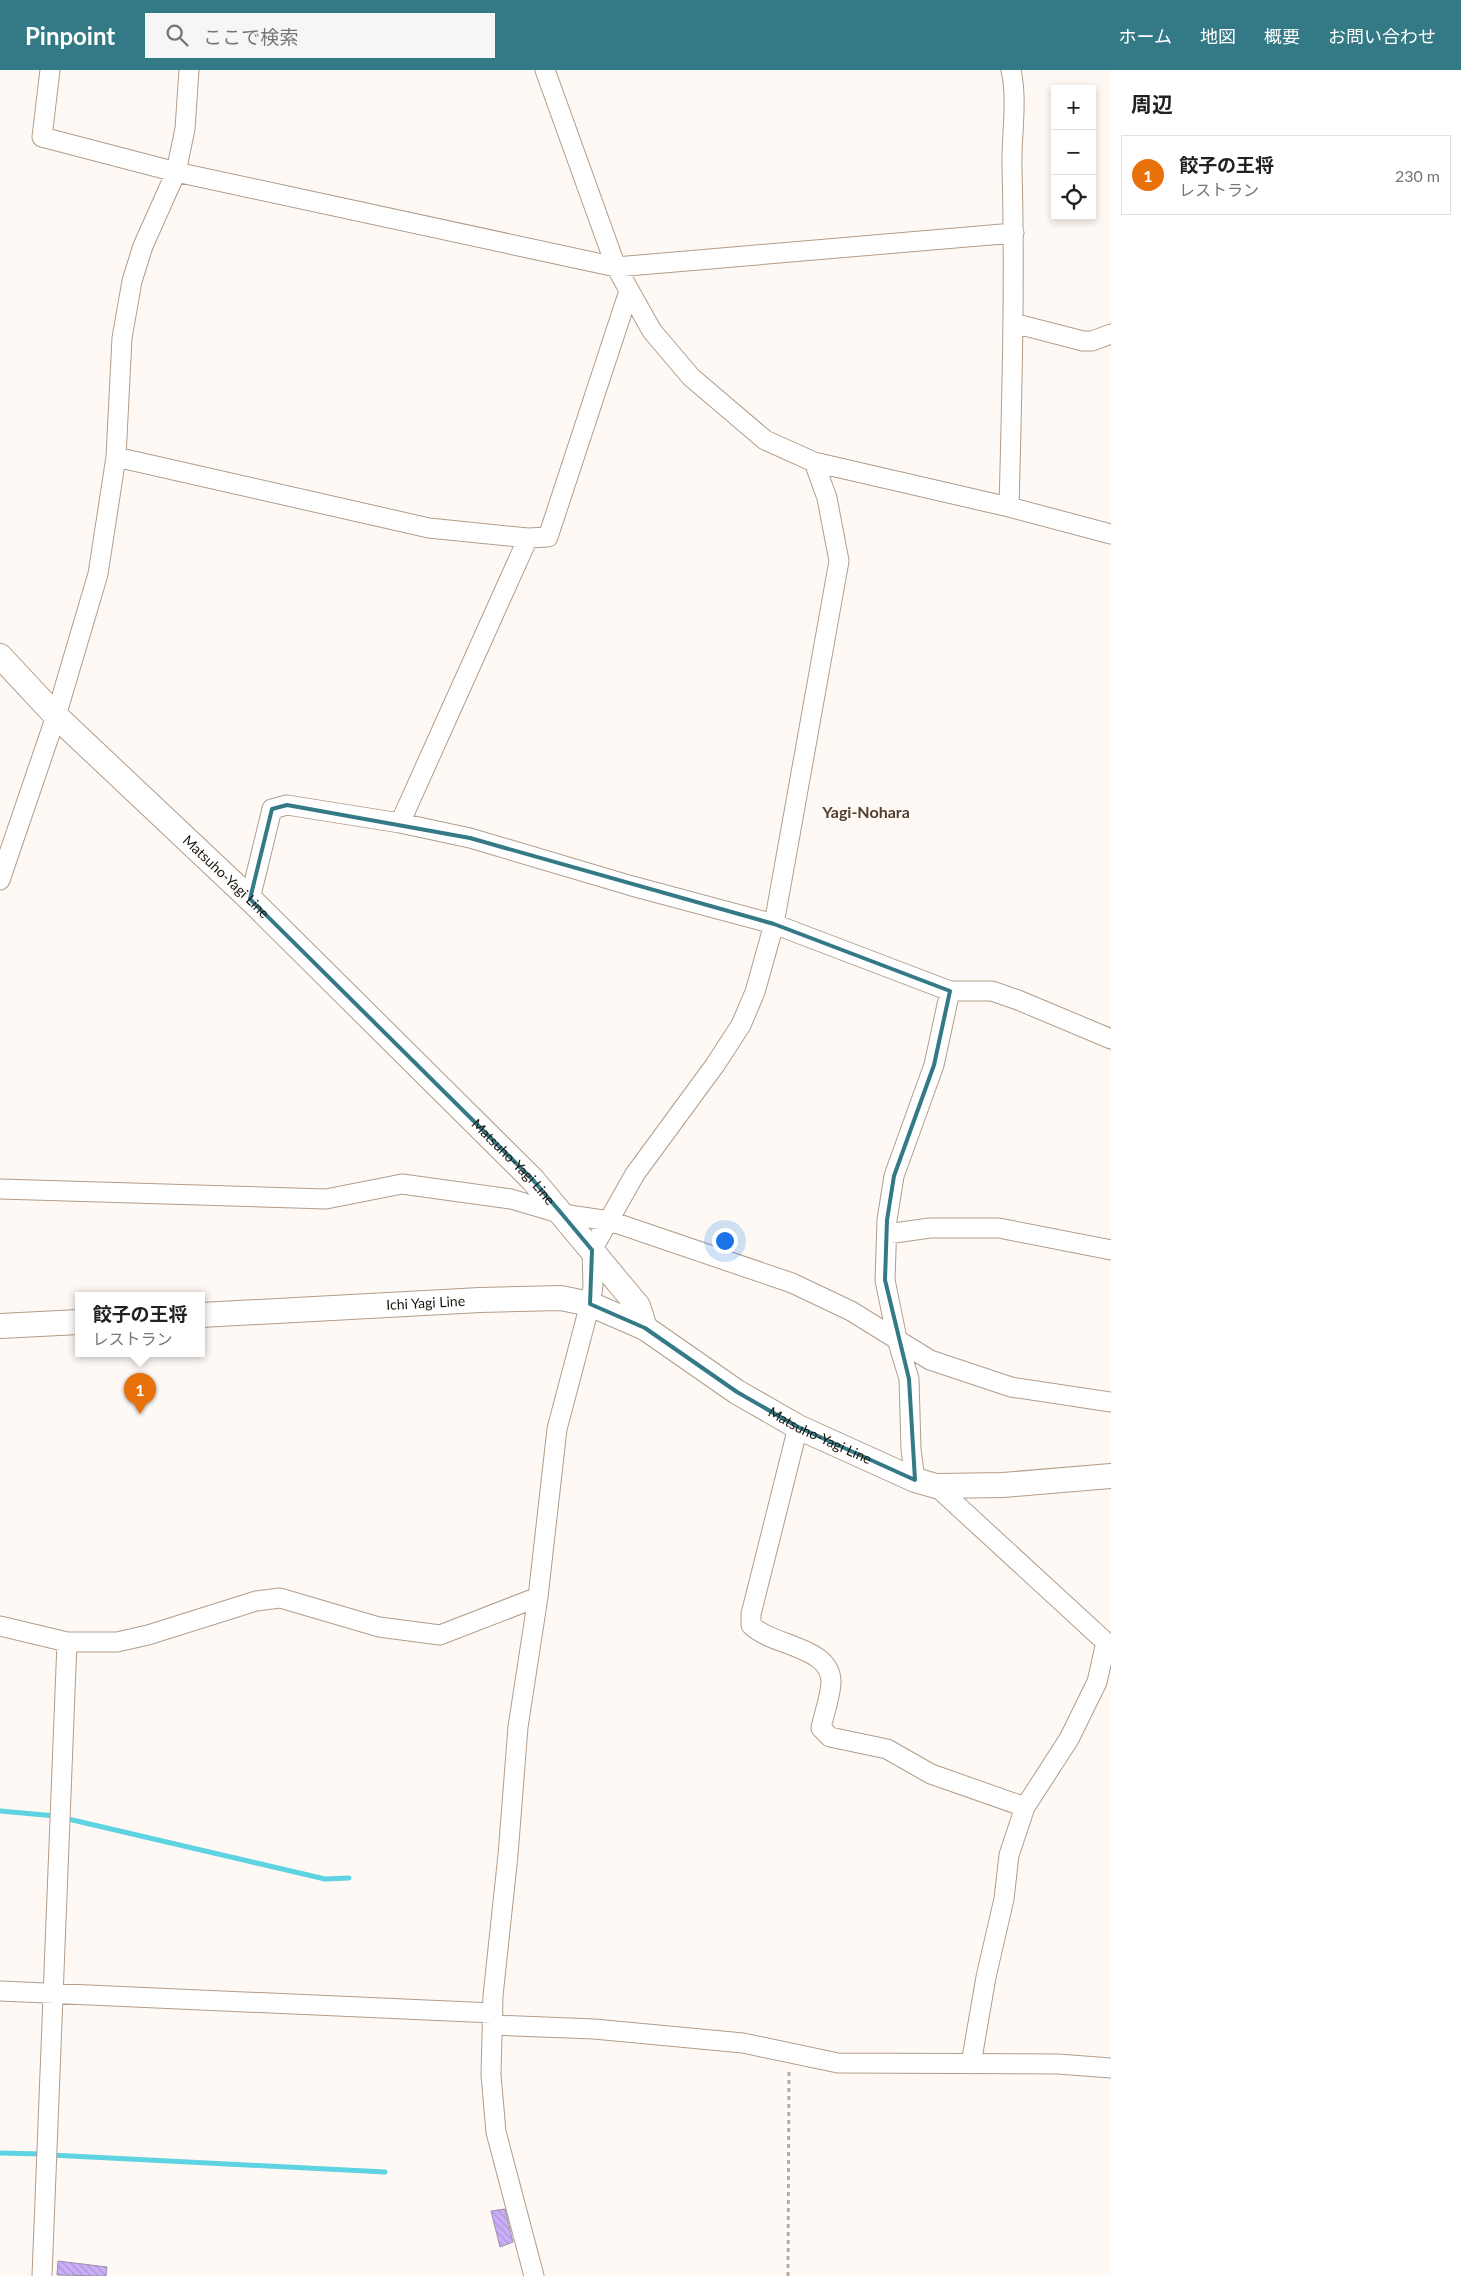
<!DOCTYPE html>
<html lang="ja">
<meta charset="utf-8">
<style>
:root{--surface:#fff;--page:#f6f6f6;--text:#202124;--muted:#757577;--line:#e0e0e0;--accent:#347a86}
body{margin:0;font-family:Lato,"Noto Sans JP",sans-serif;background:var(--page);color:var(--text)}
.controls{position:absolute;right:15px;top:15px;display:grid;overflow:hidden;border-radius:0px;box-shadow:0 2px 8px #0003}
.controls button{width:45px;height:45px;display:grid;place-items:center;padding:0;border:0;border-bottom:1px solid var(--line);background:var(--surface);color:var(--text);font:25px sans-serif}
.you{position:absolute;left:724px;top:1170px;width:18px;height:18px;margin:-12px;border:4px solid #fff;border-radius:50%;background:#1a73e8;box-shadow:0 0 0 8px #1a73e833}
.badge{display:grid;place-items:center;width:32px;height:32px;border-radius:50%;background:var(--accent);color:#fff;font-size:16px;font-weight:700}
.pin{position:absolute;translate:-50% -41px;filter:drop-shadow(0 1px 2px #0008)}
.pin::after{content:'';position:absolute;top:26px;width:18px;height:15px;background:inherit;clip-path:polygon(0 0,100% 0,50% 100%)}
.popup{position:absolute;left:75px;top:1222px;width:130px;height:65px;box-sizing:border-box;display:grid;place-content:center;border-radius:0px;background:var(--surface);filter:drop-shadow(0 1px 4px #0005);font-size:16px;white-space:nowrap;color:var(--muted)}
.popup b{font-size:19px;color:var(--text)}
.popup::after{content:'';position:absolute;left:50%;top:100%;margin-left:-10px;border:10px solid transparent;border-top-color:var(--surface)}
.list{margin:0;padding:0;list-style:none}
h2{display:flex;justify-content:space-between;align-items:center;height:65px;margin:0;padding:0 20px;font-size:21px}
h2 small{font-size:16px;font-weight:400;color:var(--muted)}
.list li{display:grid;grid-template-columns:32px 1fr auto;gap:15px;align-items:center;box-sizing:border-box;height:80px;margin:0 10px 10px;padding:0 10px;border:1px solid var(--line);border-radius:0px}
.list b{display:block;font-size:19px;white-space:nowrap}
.list p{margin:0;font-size:16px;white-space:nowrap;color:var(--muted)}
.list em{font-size:16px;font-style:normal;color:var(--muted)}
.icon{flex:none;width:28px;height:28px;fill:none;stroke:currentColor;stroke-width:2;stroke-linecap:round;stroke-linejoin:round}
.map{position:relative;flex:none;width:1111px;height:2206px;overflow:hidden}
header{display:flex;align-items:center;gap:30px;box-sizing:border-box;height:70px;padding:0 25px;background:var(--accent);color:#fff}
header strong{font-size:24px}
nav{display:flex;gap:28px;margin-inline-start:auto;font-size:18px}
.search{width:350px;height:45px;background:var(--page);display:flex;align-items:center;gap:12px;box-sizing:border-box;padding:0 18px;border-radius:0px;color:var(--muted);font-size:19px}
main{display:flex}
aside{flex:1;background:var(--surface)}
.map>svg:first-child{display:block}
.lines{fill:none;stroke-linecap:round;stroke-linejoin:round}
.stream{stroke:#5ed3e1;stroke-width:5}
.building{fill:url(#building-back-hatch);stroke:#9b92aa}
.minor-casing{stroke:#b29d8a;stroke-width:21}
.major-casing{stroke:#b29d8a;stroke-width:26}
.path{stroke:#b1aba6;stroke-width:3;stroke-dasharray:4 4;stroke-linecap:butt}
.minor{stroke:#fff;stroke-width:19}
.major{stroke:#fff;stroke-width:24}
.marked{fill:none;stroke:#347a86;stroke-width:4;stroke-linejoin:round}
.labels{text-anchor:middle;stroke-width:4;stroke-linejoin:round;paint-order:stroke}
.street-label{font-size:14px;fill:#1d150e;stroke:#fef9f5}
.quarter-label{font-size:16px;font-weight:bold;fill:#513f2f;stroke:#fef9f5}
</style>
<header>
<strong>Pinpoint</strong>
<div class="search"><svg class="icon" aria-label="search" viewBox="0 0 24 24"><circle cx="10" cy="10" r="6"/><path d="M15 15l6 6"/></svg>ここで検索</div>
<nav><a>ホーム</a><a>地図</a><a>概要</a><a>お問い合わせ</a></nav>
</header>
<main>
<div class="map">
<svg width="1111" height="2206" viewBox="0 0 1111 2206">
<defs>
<pattern id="building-back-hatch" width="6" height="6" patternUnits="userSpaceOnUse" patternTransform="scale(1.25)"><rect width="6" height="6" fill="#cbaef8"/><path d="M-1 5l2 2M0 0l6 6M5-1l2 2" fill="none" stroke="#ae95d3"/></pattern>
</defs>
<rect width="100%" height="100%" fill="#fef9f5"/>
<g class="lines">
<path class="stream" d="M0,1741L56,1746
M64,1748L325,1809L349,1808
M0,2083L43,2084
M51,2085L385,2102"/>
</g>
<path class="building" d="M505,2139L513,2172L500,2177L491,2141Z
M58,2191L107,2197L106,2206L57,2205Z"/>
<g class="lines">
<defs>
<path id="minor" d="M50,0L42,67L176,102L616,197L1014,163
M1013,253L1083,271H1092L1111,264
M116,387L429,458L528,468
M814,392L1009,437L1111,464
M1009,437C1012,324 1015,211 1012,98C1011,66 1018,32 1011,0
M400,753L528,468L548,467L629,221
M0,810L56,646L98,504L116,387L122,268L132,211L143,176L176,102L185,59L189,0
M250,829L272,739L287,735L400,753L470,768L632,816L774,854L950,921H992L1018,930L1111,969
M0,1119L326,1129L402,1114L511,1129L562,1144L610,1151L792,1213L851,1241L930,1290L1011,1317L1111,1332
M887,1164L930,1158H999L1111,1180
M798,1357L751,1544V1555C773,1577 832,1576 831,1613C830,1628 824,1644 821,1658L830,1667L887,1679L931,1704L1025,1737
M915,1410L911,1379L909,1309L897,1269L885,1210L887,1150L894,1106L934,995L950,921
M936,1416L1111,1577
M0,1556L67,1572H117L148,1565L256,1531L280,1528L379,1557L440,1565L538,1527
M0,1921L493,1943
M492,1955L594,1959L743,1973L838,1993L1058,1994L1111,1998
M971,1994L986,1907L1004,1829L1009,1785L1025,1737L1069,1669L1097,1612L1106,1572
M42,2206L67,1572
M534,2206L496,2062L491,2005L493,1926L508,1785L518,1657L538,1527L557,1359L590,1234L593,1216L592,1180L635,1104L715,995L741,955L755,922L774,854L839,491L827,428L814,392L765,370L691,307L652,261L616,197L545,0"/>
<g id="major">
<path id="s1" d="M0,586L56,646L250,829L533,1110L638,1236L645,1258"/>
<path id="s2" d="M201,1245L480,1230L561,1228L590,1234L645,1258L737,1322L798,1357L915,1410L936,1416L1003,1415L1111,1406"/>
<path d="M0,1256L79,1252"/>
</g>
</defs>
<use href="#minor" class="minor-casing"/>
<use href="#major" class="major-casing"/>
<path class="path" d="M788,2206L789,1999"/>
<use href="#minor" class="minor"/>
<use href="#major" class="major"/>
</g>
<path class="marked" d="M287,735L470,768L774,854L950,921L934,995L894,1106L887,1150L885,1210L909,1309L915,1410L798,1357L737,1322L645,1258L590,1234L592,1180L562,1144L533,1110L250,829L272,739Z"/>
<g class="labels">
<g class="street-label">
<text dy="5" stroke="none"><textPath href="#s1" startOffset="316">Matsuho-Yagi Line</textPath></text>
<text dy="5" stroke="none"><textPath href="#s1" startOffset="721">Matsuho-Yagi Line</textPath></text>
<text dy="5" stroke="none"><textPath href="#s2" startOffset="225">Ichi Yagi Line</textPath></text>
<text dy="5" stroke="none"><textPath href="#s2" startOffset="656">Matsuho-Yagi Line</textPath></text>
</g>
<g class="quarter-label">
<text x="866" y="748">Yagi-Nohara</text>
</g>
</g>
</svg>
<div class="controls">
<button>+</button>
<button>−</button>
<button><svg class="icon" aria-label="locate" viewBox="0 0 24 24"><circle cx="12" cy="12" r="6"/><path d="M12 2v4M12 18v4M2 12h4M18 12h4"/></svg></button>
</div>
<div class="you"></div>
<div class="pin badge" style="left:140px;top:1344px;background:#e8710a">1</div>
<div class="popup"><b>餃子の王将</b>レストラン</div>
</div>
<aside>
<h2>周辺<small></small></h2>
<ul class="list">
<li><span class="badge" style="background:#e8710a">1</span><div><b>餃子の王将</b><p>レストラン</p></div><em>230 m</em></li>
</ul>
</aside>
</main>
